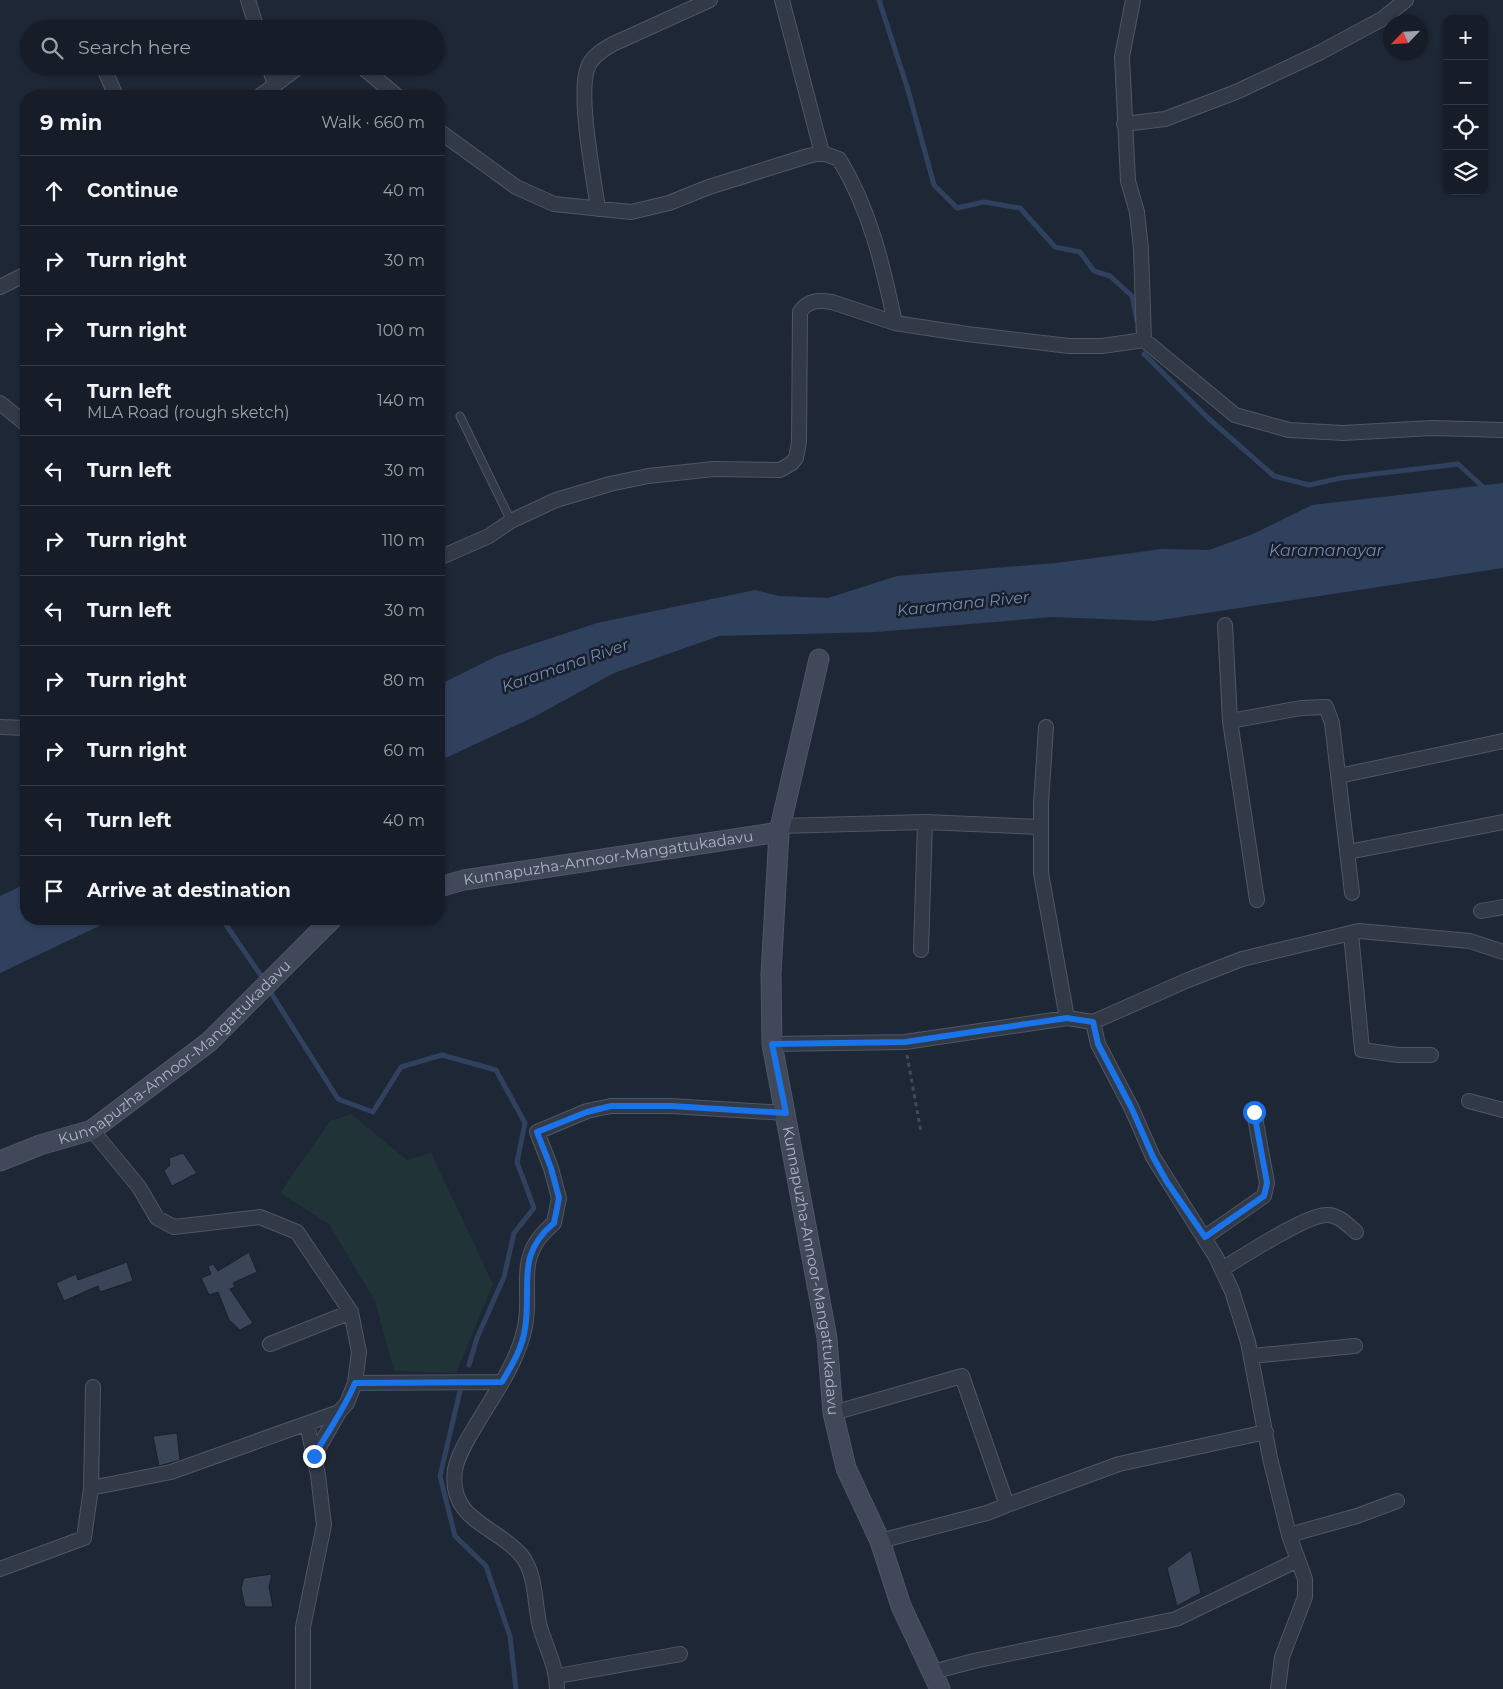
<!DOCTYPE html>
<meta charset="utf-8">
<style>
:root{--surface:#161d28;--page:#232a34;--text:#f1f3f6;--muted:#9ea2a8;--line:#353b45}
body{margin:0;font-family:Montserrat,sans-serif;background:var(--page);color:var(--text)}
.controls{position:absolute;right:15px;top:15px;display:grid;overflow:hidden;border-radius:10px;box-shadow:0 1px 4px #0004}
.controls button{width:45px;height:45px;display:grid;place-items:center;padding:0;border:0;border-bottom:1px solid var(--line);background:var(--surface);color:var(--text);font:25px sans-serif}
.compass{position:absolute;left:1383px;top:15px;width:45px;height:45px;border-radius:50%;background:var(--surface);box-shadow:0 1px 4px #0004;rotate:245deg}
.stop{position:absolute;width:15px;height:15px;margin:-11px;border:4px solid #1a73e8;border-radius:50%;background:#fff}
.stop.end{background:#1a73e8;border-color:#fff;box-shadow:0 1px 5px #0008}
.list{margin:0;padding:0;list-style:none}
h2{display:flex;justify-content:space-between;align-items:center;height:65px;margin:0;padding:0 20px;font-size:21px}
h2 small{font-size:16px;font-weight:400;color:var(--muted)}
.list li{display:grid;grid-template-columns:32px 1fr auto;gap:15px;align-items:center;box-sizing:border-box;height:70px;padding:0 20px;border-top:1px solid var(--line)}
.list b{display:block;font-size:19px;white-space:nowrap}
.list p{margin:0;font-size:16px;white-space:nowrap;color:var(--muted)}
.list em{font-size:16px;font-style:normal;color:var(--muted)}
.icon{flex:none;width:28px;height:28px;fill:none;stroke:currentColor;stroke-width:2;stroke-linecap:round;stroke-linejoin:round}
.map{position:relative;flex:none;width:1503px;height:1689px;overflow:hidden}
.search{position:absolute;background:var(--surface);box-shadow:0 1px 4px #0004;left:20px;top:20px;width:425px;height:55px;display:flex;align-items:center;gap:12px;box-sizing:border-box;padding:0 18px;border-radius:28px;color:var(--muted);font-size:19px}
.panel{position:absolute;background:var(--surface);box-shadow:0 1px 4px #0004;left:20px;top:90px;width:425px;height:835px;border-radius:20px}
.map>svg:first-child{display:block}
.green{fill:#203337}
.water{fill:#30415e}
.lines{fill:none;stroke-linecap:round;stroke-linejoin:round}
.stream{stroke:#30415e;stroke-width:5}
.building{fill:#3a4557;stroke:#19202d}
.lane-casing{stroke:#4f5665;stroke-width:9}
.street-casing{stroke:#4f5665;stroke-width:16}
.secondary-casing{stroke:#4f5665;stroke-width:21}
.path{stroke:#3b4f52;stroke-width:3;stroke-dasharray:4 4;stroke-linecap:butt}
.lane{stroke:#323947;stroke-width:7}
.street{stroke:#323947;stroke-width:14}
.secondary{stroke:#40485a;stroke-width:19}
.route{stroke:#1a73e8;stroke-width:6}
.labels{text-anchor:middle;stroke-width:5;stroke-linejoin:round;paint-order:stroke}
.street-label{font-size:15px;fill:#abb3c4;stroke:#181e2b}
.water-label{font-size:16px;font-style:italic;fill:#7288ae;stroke:#181e2b}
</style>
<div class="map">
<svg width="1503" height="1689" viewBox="0 0 1503 1689">
<rect width="100%" height="100%" fill="#1e2736"/>
<path class="green" d="M351,1114L407,1160L431,1153L493,1284L456,1373L394,1371L375,1301L329,1224L280,1193L330,1121Z"/>
<path class="water" d="M1503,483V568L1154,621L1052,617L876,632L719,636L614,673L534,717L439,761V685L497,656L597,623L755,590L779,596L828,598L897,576L1056,563L1162,549L1209,550L1253,534L1312,505Z
M26,884V919H114L0,973V896Z"/>
<g class="lines">
<path class="stream" d="M879,0L908,90L934,185L957,208L984,202L1020,208L1055,247L1080,252L1094,271L1110,276L1132,296L1137,321
M1144,354L1208,418L1274,476L1309,485L1341,478L1458,464L1482,486L1484,491
M222,919L262,977
M271,993L338,1099L373,1112L401,1067L442,1055L496,1070L525,1123L517,1162L534,1208L514,1233L504,1277L477,1338L469,1365
M460,1391L440,1476L455,1536L486,1566L510,1636L516,1689"/>
</g>
<path class="building" d="M183,1153L197,1173L172,1186L164,1171L170,1165L169,1158Z
M249,1252L257,1272L233,1283L235,1287L230,1289L253,1323L240,1330L229,1320L218,1292L209,1295L201,1278L211,1274L208,1266L213,1264L218,1271Z
M127,1262L133,1281L100,1292L98,1286L64,1301L56,1283L76,1274L78,1280Z
M177,1433L180,1460L159,1466L153,1436Z
M1191,1550L1201,1593L1177,1606L1167,1568Z
M272,1574L269,1587L273,1607H245L241,1588L244,1578Z"/>
<g class="lines">
<defs>
<path id="lane" d="M460,416L511,521"/>
<path id="street" d="M248,0L257,29
M782,0L822,153
M1133,0L1122,57L1128,181L1137,212L1141,249L1144,340
M103,66L116,96
M361,66L397,96
M275,85L300,66
M260,96L275,85L269,66
M1124,124L1165,119L1236,92L1319,53L1382,19L1406,0
M439,131L516,187L554,204L631,212L669,203L709,187L808,156L822,153L839,159C870,209 883,266 895,323
M598,209C594,179 577,93 588,67C592,56 604,49 613,44L710,0
M0,287L26,274
M0,403L26,424
M439,558L489,536L511,521L556,500L610,484L648,476L714,469L780,470L792,463L796,458L799,442L800,312C808,300 818,300 832,302L895,323L967,334L1069,346H1102L1144,340L1235,415L1289,430L1343,433L1432,428L1503,430
M1225,625L1230,721L1257,900
M1230,721L1301,708L1326,707L1332,723L1352,893
M0,727L26,728
M1046,727L1041,804V873L1067,1018
M1339,776L1503,741
M925,822L1041,827
M780,826L925,822L921,950
M1348,852L1503,822
M1481,911L1503,907
M1351,933L1362,1050L1398,1055H1431
M1093,1022L1098,1044L1131,1107L1153,1157L1216,1257L1232,1291L1248,1342L1270,1458L1289,1535L1305,1579V1597L1282,1657L1278,1689
M772,1044L905,1042L1067,1018L1093,1022L1188,980L1242,959L1359,931L1470,941L1503,952
M1469,1101L1503,1110
M92,1130L139,1187L157,1218L174,1227L260,1217L297,1232L351,1312L359,1352L355,1383L502,1382
M1205,1237L1264,1196L1267,1183L1254,1112
M1222,1269C1242,1257 1306,1215 1326,1215C1338,1214 1348,1225 1356,1232
M270,1344L351,1312
M1252,1356L1355,1346
M833,1413L962,1376L1007,1505L1119,1464L1266,1432
M314,1456L339,1412
M91,1488L93,1387
M1289,1535L1357,1516L1397,1501
M880,1541L987,1513L1007,1505
M0,1569L84,1538L91,1488L171,1472L339,1412L347,1403L355,1383
M932,1672L974,1661L1176,1619L1298,1560
M557,1676L680,1654
M303,1689V1627L324,1525L318,1475L307,1424
M557,1689C557,1667 546,1648 540,1627C534,1604 537,1574 521,1555C497,1526 448,1521 455,1470C458,1454 468,1439 476,1425C493,1396 514,1368 523,1335C536,1290 510,1259 554,1223L559,1198L551,1168L537,1132L587,1111L611,1106H671L786,1113"/>
<g id="secondary">
<path id="s1" d="M819,659L779,832L771,974L772,1044L827,1338L833,1413L846,1468L880,1541L901,1606L940,1689"/>
<path id="s2" d="M439,887L464,880L779,832"/>
<path id="s3" d="M0,1161L40,1145L92,1130L209,1042L332,919"/>
</g>
</defs>
<use href="#lane" class="lane-casing"/>
<use href="#street" class="street-casing"/>
<use href="#secondary" class="secondary-casing"/>
<path class="path" d="M907,1055L921,1132"/>
<use href="#lane" class="lane"/>
<use href="#street" class="street"/>
<use href="#secondary" class="secondary"/>
</g>
<g class="lines">
<path class="route" d="M314,1456C328,1431 345,1408 355,1383L502,1382C512,1365 522,1349 525,1329C532,1286 515,1255 554,1223L559,1198L551,1168L537,1132L587,1112L611,1106H671L786,1113L772,1044L905,1042L1067,1018L1093,1022L1098,1044L1131,1107L1153,1157L1167,1182L1205,1237L1264,1196L1267,1183L1254,1112"/>
</g>
<g class="labels">
<g class="street-label">
<text dy="5" stroke="none"><textPath href="#s2" startOffset="172">Kunnapuzha-Annoor-Mangattukadavu</textPath></text>
<text dy="5" stroke="none"><textPath href="#s3" startOffset="209">Kunnapuzha-Annoor-Mangattukadavu</textPath></text>
<text dy="5" stroke="none"><textPath href="#s1" startOffset="620">Kunnapuzha-Annoor-Mangattukadavu</textPath></text>
</g>
<g class="water-label">
<text x="1326" y="556">Karamanayar</text>
<text transform="translate(963 603) rotate(-6)" y="6">Karamana River</text>
<text transform="translate(565 665) rotate(-19)" y="6">Karamana River</text>
</g>
</g>
</svg>
<div class="controls">
<button>+</button>
<button>−</button>
<button><svg class="icon" aria-label="locate" viewBox="0 0 24 24"><circle cx="12" cy="12" r="6"/><path d="M12 2v4M12 18v4M2 12h4M18 12h4"/></svg></button>
<button><svg class="icon" aria-label="layers" viewBox="0 0 24 24"><path d="M12 4l9 5-9 5-9-5zM3 14l9 5 9-5"/></svg></button>
</div>
<svg class="compass" viewBox="-18 -18 36 36"><path d="M0-13l5 13h-10z" fill="#e53935"/><path d="M0 13l5-13h-10z" fill="#9ea2a8"/></svg>
<div class="stop" style="left:1254px;top:1112px"></div>
<div class="stop end" style="left:314px;top:1456px"></div>
<div class="search"><svg class="icon" aria-label="search" viewBox="0 0 24 24"><circle cx="10" cy="10" r="6"/><path d="M15 15l6 6"/></svg>Search here</div>
<section class="panel">
<h2>9 min<small>Walk · 660 m</small></h2>
<ul class="list">
<li><svg class="icon" aria-label="ahead" viewBox="0 0 24 24"><path d="M12 20V5M6 11l6-6 6 6"/></svg><div><b>Continue</b></div><em>40 m</em></li>
<li><svg class="icon" aria-label="right" viewBox="0 0 24 24"><path d="M7 20v-9h11M14 6l5 5-5 5"/></svg><div><b>Turn right</b></div><em>30 m</em></li>
<li><svg class="icon" aria-label="right" viewBox="0 0 24 24"><path d="M7 20v-9h11M14 6l5 5-5 5"/></svg><div><b>Turn right</b></div><em>100 m</em></li>
<li><svg class="icon" aria-label="left" viewBox="0 0 24 24"><path d="M17 20v-9H6M10 6l-5 5 5 5"/></svg><div><b>Turn left</b><p>MLA Road (rough sketch)</p></div><em>140 m</em></li>
<li><svg class="icon" aria-label="left" viewBox="0 0 24 24"><path d="M17 20v-9H6M10 6l-5 5 5 5"/></svg><div><b>Turn left</b></div><em>30 m</em></li>
<li><svg class="icon" aria-label="right" viewBox="0 0 24 24"><path d="M7 20v-9h11M14 6l5 5-5 5"/></svg><div><b>Turn right</b></div><em>110 m</em></li>
<li><svg class="icon" aria-label="left" viewBox="0 0 24 24"><path d="M17 20v-9H6M10 6l-5 5 5 5"/></svg><div><b>Turn left</b></div><em>30 m</em></li>
<li><svg class="icon" aria-label="right" viewBox="0 0 24 24"><path d="M7 20v-9h11M14 6l5 5-5 5"/></svg><div><b>Turn right</b></div><em>80 m</em></li>
<li><svg class="icon" aria-label="right" viewBox="0 0 24 24"><path d="M7 20v-9h11M14 6l5 5-5 5"/></svg><div><b>Turn right</b></div><em>60 m</em></li>
<li><svg class="icon" aria-label="left" viewBox="0 0 24 24"><path d="M17 20v-9H6M10 6l-5 5 5 5"/></svg><div><b>Turn left</b></div><em>40 m</em></li>
<li><svg class="icon" aria-label="arrive" viewBox="0 0 24 24"><path d="M6 21V4h12l-3 4 3 4H6"/></svg><div><b>Arrive at destination</b></div></li>
</ul>
</section>
</div>
